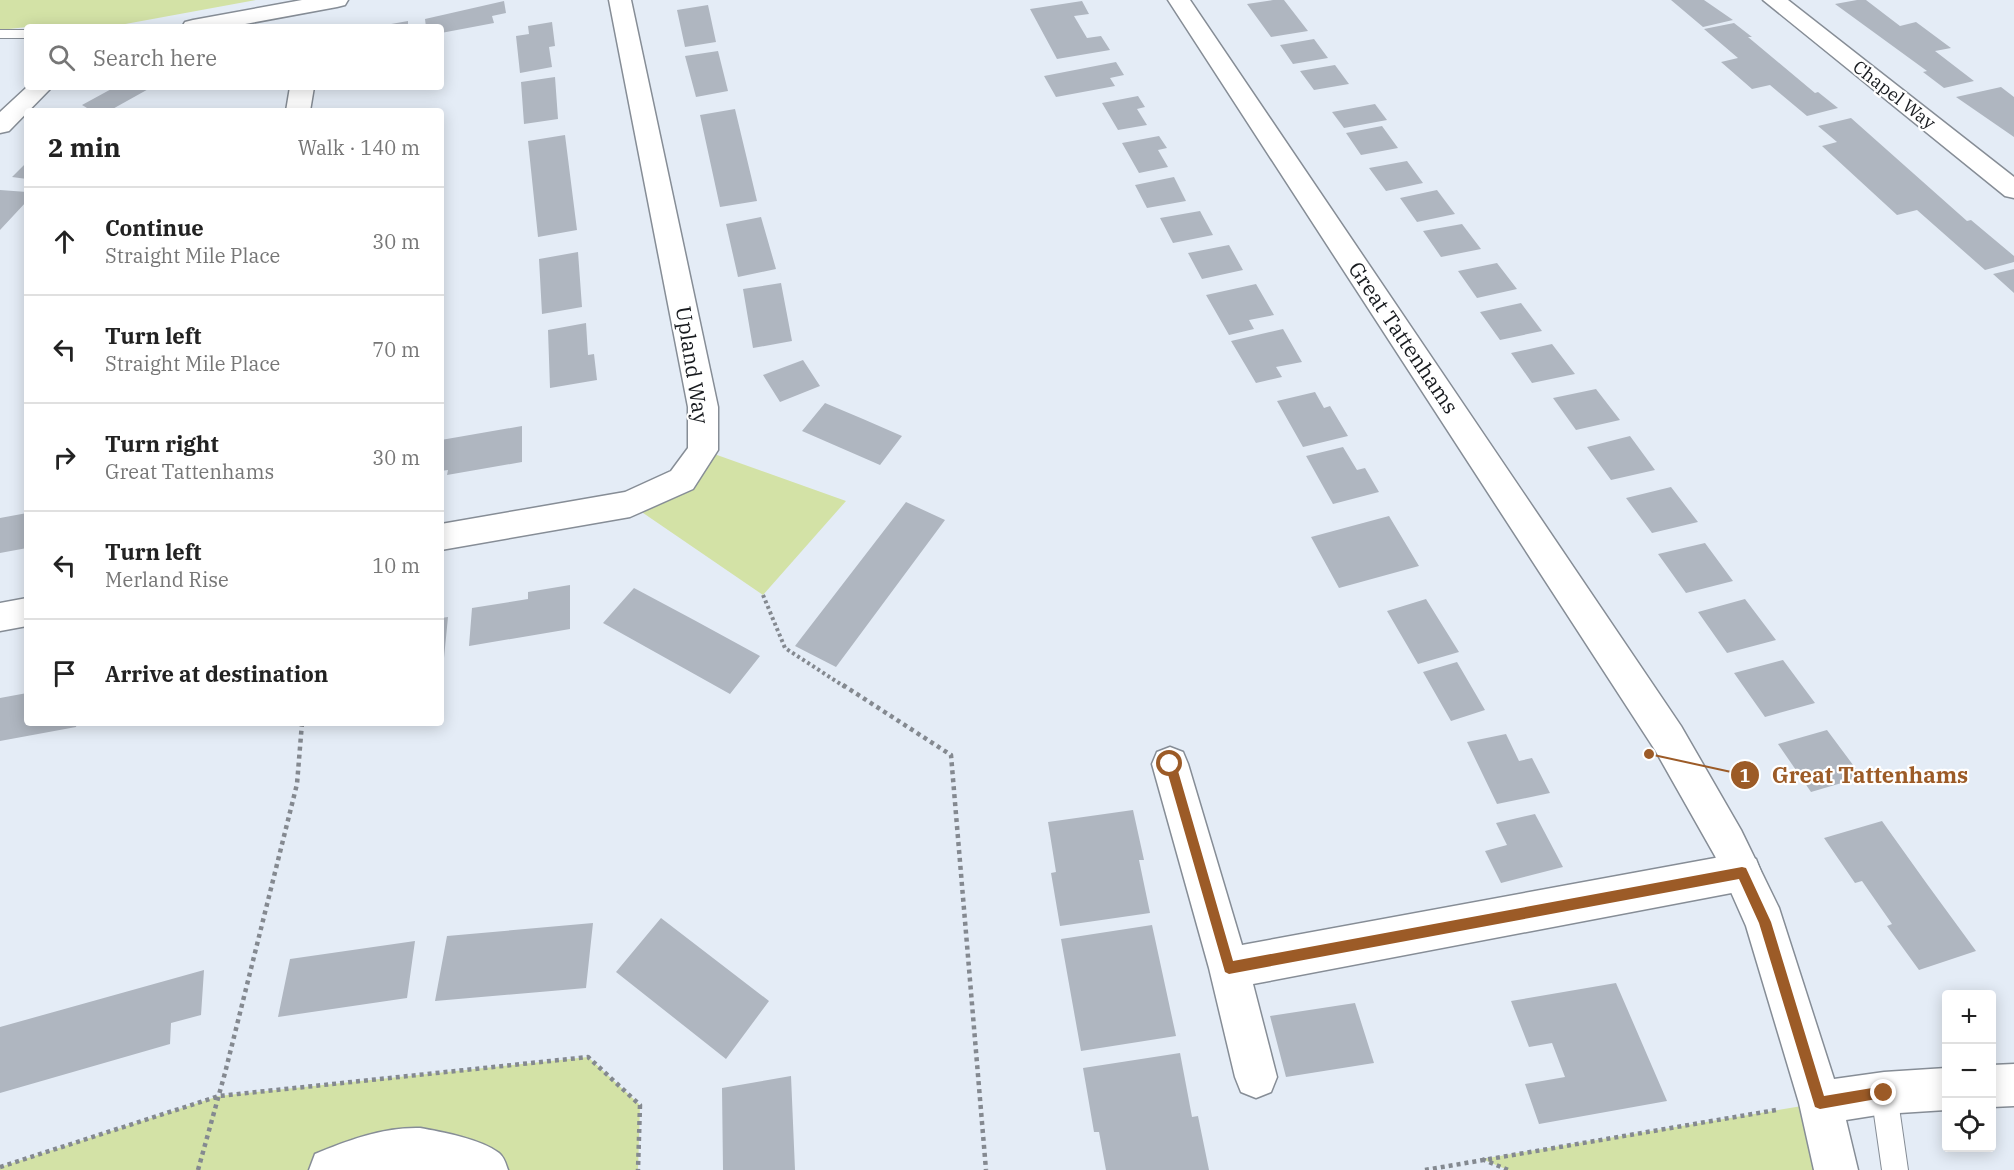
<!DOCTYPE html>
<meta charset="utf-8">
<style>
:root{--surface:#fff;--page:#f6f6f6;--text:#222;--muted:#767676;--line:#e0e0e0}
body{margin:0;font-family:"IBM Plex Serif",serif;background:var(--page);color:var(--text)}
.controls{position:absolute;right:18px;bottom:18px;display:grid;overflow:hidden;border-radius:6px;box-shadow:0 3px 15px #0003}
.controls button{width:54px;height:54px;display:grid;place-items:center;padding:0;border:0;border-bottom:2px solid var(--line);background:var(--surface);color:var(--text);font:30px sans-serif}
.stop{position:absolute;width:18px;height:18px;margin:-14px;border:4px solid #9c5b27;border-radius:50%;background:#fff}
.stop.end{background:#9c5b27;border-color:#fff;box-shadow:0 2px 6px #0008}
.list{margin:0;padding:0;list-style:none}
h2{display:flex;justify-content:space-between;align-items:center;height:78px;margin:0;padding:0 24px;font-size:26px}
h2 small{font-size:20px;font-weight:400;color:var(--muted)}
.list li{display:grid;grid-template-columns:39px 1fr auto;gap:18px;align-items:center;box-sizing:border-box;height:108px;padding:0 24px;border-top:2px solid var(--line)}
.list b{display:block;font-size:22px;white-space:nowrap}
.list p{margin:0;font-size:20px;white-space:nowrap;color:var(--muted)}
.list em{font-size:20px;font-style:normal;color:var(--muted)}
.icon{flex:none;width:33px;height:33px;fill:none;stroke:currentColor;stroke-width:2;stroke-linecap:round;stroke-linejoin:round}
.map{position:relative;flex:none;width:2014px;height:1170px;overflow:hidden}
.search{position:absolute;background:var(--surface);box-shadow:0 3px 15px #0003;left:24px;top:24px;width:420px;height:66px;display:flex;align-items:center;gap:15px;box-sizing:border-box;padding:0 21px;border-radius:6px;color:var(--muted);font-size:22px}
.panel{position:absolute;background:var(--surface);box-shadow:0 3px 15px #0003;left:24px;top:108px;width:420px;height:618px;border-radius:6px}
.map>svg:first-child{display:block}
.green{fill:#d3e2a6}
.building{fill:#afb6c0}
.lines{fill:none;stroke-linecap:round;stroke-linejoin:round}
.lane-casing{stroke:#868d96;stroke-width:2}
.street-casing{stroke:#868d96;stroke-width:3}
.secondary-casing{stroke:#868d96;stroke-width:3}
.path-far1{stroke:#848990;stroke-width:4;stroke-dasharray:3 3;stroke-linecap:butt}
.path{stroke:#848990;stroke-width:4.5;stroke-dasharray:4 4;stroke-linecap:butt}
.lane{fill:#fff;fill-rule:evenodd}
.street{fill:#fff;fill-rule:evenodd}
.secondary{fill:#fff;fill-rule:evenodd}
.route{fill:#9c5b27}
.labels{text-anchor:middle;stroke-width:4.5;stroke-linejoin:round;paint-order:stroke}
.far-street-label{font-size:18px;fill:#171a1e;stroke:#fff}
.street-label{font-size:21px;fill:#171a1e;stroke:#fff}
.leader{fill:none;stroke:#9c5b27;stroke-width:2}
.callout-dot{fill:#9c5b27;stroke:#fff;stroke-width:2}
.mark-label{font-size:18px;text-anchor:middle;font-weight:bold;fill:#fff}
.callout-label{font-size:22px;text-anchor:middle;font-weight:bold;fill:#9c5b27;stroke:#fff;stroke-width:4.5;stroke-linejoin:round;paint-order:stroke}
</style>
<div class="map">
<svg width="2014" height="1170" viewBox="0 0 2014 1170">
<rect width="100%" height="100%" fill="#e4ecf6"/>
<path class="green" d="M0,0H256L109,27H27L0,30Z
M703,450L846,501L763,595L630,504Z
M588,1057L640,1105L638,1170H0V1167L219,1096Z
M1820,1103L1836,1170H1508L1482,1159Z"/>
<path class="building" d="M1273,0H1284L1308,31L1271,37L1247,4Z
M1671,0H1704L1733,20L1703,27Z
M1857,0H1866L1900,26L1916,22L1951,48L1935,51L1974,81L1944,88L1923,72L1927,71L1835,4Z
M504,1L506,13L492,16L494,23L441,33V27H426L425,19Z
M1082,1L1089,14L1074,16L1087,38L1101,36L1110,50L1057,59L1030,9Z
M708,5L716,42L685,47L677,10Z
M408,21V27H380V26Z
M552,22L555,46L549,47L552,67L520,73L516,36L529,34L528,26Z
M1734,23L1752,37H1748L1815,93L1818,92L1838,108L1807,116L1770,85L1752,89L1721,62L1738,58L1704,29Z
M1314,39L1328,58L1293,64L1280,45Z
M718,51L728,91L696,97L685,56Z
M1116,62L1124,75L1110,78L1115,86L1056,97L1044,76Z
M1335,65L1349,84L1314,90L1300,71Z
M555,77L558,119L524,124L521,82Z
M115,87H152L109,111H92L82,105Z
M2001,87L2014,97V137L1956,97Z
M1138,96L1145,107L1137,109L1147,125L1118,130L1102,103Z
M1375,104L1387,120L1344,128L1332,112Z
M735,109L757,201L720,207L700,115Z
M1851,118L1967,221L1971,220L2014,256V262L1985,270L1917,210L1897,215L1822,146L1837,142L1818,126Z
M1382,126L1398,148L1361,155L1346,133Z
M565,135L577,230L538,237L528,141Z
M1159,136L1167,148L1158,150L1168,167L1139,173L1122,143Z
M1407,161L1423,183L1386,191L1369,168Z
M27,162V179L12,177Z
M1174,177L1186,201L1147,208L1135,185Z
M0,190L27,192V201L0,230Z
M1437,190L1455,214L1417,222L1400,198Z
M1200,211L1213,235L1173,243L1160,218Z
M761,217L776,269L738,277L726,224Z
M1462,224L1481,249L1441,257L1423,231Z
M1229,245L1243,270L1202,279L1188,253Z
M578,252L582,307L542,314L539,259Z
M1497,263L1517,289L1477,298L1458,271Z
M2014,269V293L1993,274Z
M781,283L792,341L753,348L743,289Z
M1256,284L1274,315L1249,320L1254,329L1229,335L1206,295Z
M1521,303L1542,331L1500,340L1480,312Z
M586,323L588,355L594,354L597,380L550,388L548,330Z
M1283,329L1302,362L1276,367L1282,377L1256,383L1231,341Z
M1552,344L1575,374L1532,383L1511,353Z
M803,360L820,386L780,402L763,375Z
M1596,389L1620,420L1576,430L1553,398Z
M1315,392L1324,408L1330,406L1348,436L1303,447L1277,401Z
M825,403L863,419L902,436L880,465L802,431Z
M522,426V462L447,475L448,470L441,471V440Z
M1630,436L1655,470L1611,480L1587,447Z
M1343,447L1357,470L1365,468L1379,492L1333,504L1306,456Z
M1671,487L1698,522L1652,533L1626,498Z
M906,502L945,520L836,667L795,646Z
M27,513V548L0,553V518Z
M1389,516L1419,566L1339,588L1311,537Z
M1705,543L1733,581L1686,593L1658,554Z
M570,585V629L469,646L472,608L528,599V592Z
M634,588L694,620L760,656L730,694L603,623Z
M1426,599L1459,652L1418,664L1387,611Z
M1745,599L1776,640L1727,653L1698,612Z
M448,617L444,658H441V618Z
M1783,660L1815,703L1765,717L1734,673Z
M1457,662L1485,710L1451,721L1423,672Z
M27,693V723H77L76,727L0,741V698Z
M1827,730L1862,777L1811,792L1778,744Z
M1506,734L1519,761L1532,758L1550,793L1497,804L1467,742Z
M1133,810L1144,860H1139L1150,913L1060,926L1051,873L1056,872L1048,822Z
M1535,814L1563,867L1501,883L1485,851L1507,845L1496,823Z
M1882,821L1927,884L1976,951L1919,970L1887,926L1892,924L1862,881L1855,883L1824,838Z
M661,918L769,1001L726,1059L616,972Z
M593,923L586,988L435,1001L447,936Z
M1152,925L1176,1036L1081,1051L1061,939Z
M415,941L407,998L278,1017L290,959Z
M204,970L201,1015L171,1023L170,1044L0,1093V1027Z
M1616,983L1667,1101L1539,1124L1525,1084L1565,1077L1552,1043L1529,1047L1511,1001Z
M1355,1003L1374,1063L1286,1077L1270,1016Z
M1180,1053L1192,1117L1198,1116L1209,1170H1106L1099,1132H1094L1083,1068Z
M791,1076L795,1170H723L722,1088Z"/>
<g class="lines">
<defs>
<path id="lane" d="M0,30H27V38H0Z
M1884,1080L1893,1084L1897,1093L1908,1170H1882L1871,1093L1875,1084Z"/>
<path id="street" d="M302,0H348L345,5L337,7L229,27H182L185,22L193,20Z
M609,0H631L718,407V450L693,489L630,517L441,550V524L625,492L671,471L688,448V407Z
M1763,0H1788L2014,177V198L2005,196Z
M27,87H52L9,131L0,133V112Z
M290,87H314L310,111H286Z
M27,598V626L0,631V603Z
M1170,747L1183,752L1188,764L1242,945L1742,853L1756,859L1761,872L1756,885L1742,891L1253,984L1277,1077L1271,1092L1256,1098L1241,1092L1235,1077L1209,968L1152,764L1157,752Z
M420,1128C442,1132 481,1139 499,1153C504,1157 506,1164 508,1170H309L315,1154C348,1140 384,1127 420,1128Z"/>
<path id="secondary" d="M1168,0H1190L1681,726L1741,830L1779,908L1834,1079L1884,1072L1946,1068V1110L1884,1114L1846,1120L1858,1170H1814L1799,1103L1746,926L1715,856L1655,750Z
M2014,1064V1106L1992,1107V1065Z"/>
</defs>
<use href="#lane" class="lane-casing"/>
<use href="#street" class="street-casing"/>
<use href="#secondary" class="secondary-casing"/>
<path class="path-far1" d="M763,595L785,648L845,687"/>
<path class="path" d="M843,685L951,755L986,1170
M1482,1159L1508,1170
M0,1167L219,1096L588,1057L640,1105L638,1170
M198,1170L225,1073L297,784L302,723
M1425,1170L1776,1110"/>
<use href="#lane" class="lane"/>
<use href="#street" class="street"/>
<use href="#secondary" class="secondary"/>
</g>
<path class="route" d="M1170,759L1176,764L1233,961L1742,867L1746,868L1771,922L1824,1096L1884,1086L1888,1088L1890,1093L1888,1097L1820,1109L1815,1107L1759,923L1739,879L1229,974L1225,972L1165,764Z"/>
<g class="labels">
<g class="far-street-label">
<text transform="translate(1894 95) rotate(38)" y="6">Chapel Way</text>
</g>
<g class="street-label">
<text transform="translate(1403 338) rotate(56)" y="7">Great Tattenhams</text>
<text transform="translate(692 365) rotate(81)" y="7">Upland Way</text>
</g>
</g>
<path class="leader" d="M1649 754L1745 775"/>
<g class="callout-dot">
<circle cx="1649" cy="754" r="6"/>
<circle cx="1745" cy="775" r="15"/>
</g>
<g class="mark-label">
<text x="1745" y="782">1</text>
</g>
<g class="callout-label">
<text x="1870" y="783">Great Tattenhams</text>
</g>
</svg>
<div class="controls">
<button>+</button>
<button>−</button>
<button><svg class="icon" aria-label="locate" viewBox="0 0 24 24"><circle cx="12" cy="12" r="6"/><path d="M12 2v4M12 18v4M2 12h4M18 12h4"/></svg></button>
</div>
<div class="stop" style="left:1170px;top:764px"></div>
<div class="stop end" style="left:1884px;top:1093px"></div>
<div class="search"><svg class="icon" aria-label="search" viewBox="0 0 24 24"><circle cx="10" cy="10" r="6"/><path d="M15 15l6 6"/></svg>Search here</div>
<section class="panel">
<h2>2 min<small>Walk · 140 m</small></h2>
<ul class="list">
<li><svg class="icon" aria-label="ahead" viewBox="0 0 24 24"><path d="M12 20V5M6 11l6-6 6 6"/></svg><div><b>Continue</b><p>Straight Mile Place</p></div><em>30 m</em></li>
<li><svg class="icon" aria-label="left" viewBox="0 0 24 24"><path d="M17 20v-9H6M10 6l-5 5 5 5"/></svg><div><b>Turn left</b><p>Straight Mile Place</p></div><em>70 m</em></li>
<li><svg class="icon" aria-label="right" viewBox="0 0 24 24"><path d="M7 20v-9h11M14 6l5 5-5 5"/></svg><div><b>Turn right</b><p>Great Tattenhams</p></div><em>30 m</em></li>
<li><svg class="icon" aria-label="left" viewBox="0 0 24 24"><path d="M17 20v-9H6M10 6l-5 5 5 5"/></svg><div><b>Turn left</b><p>Merland Rise</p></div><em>10 m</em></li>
<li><svg class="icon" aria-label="arrive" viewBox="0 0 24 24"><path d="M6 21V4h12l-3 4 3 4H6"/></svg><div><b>Arrive at destination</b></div></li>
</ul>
</section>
</div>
